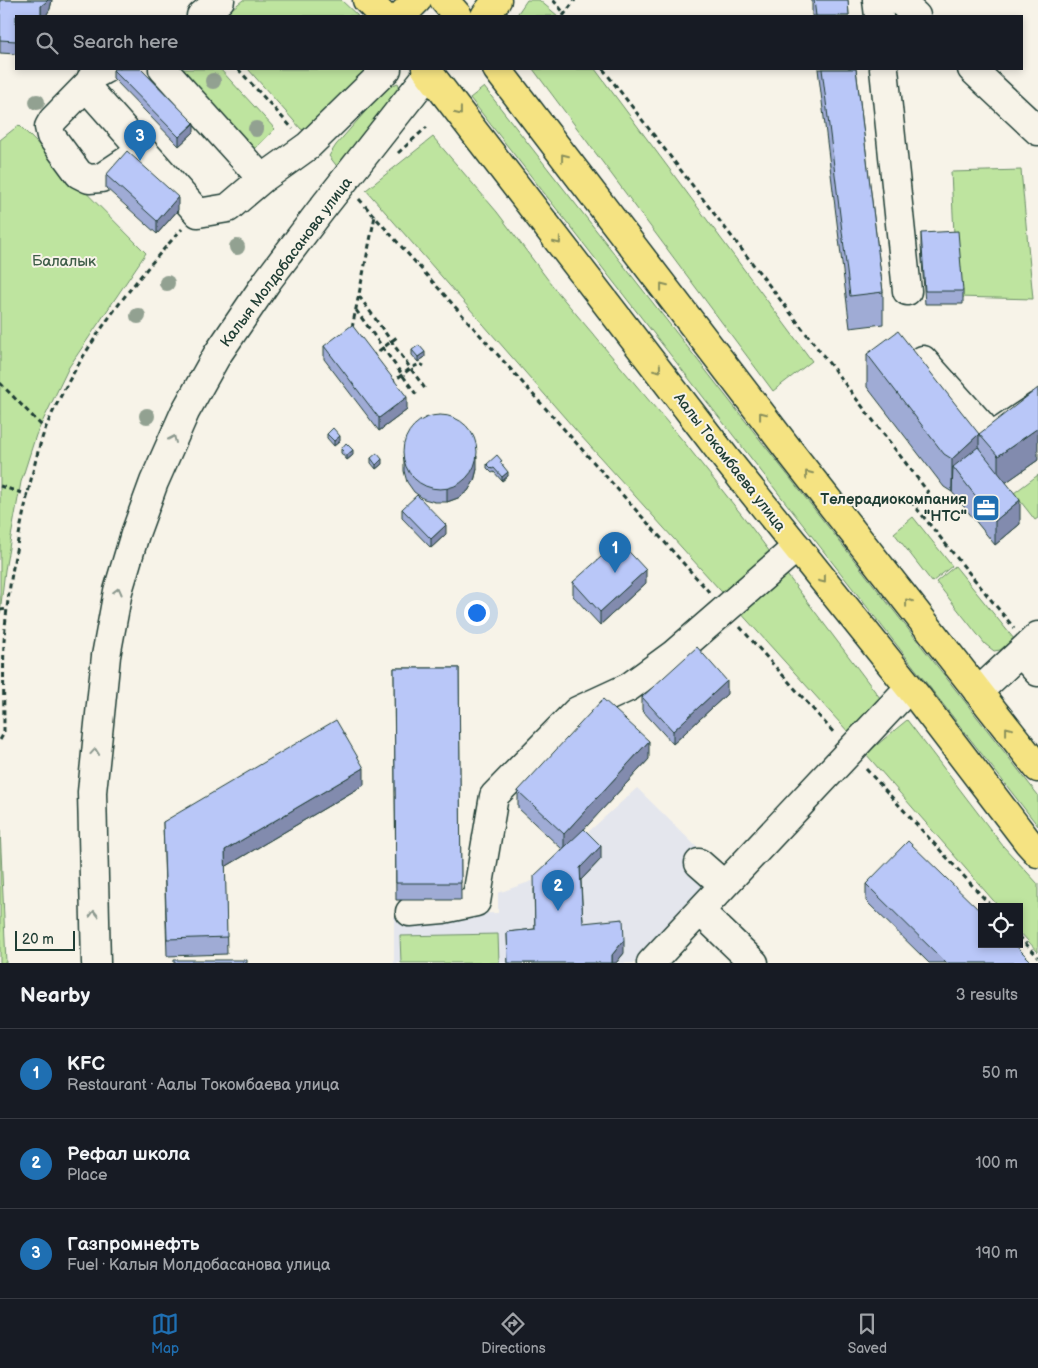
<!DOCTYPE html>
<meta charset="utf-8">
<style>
:root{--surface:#171b24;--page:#20242c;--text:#f1f3f6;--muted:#9ea1a6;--line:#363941;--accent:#1f6fb2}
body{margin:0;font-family:"Balsamiq Sans",sans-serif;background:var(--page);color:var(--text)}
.controls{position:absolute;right:15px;bottom:15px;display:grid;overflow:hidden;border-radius:0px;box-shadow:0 2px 8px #0003}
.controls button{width:45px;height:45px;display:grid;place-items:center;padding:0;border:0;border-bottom:1px solid var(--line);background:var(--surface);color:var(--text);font:25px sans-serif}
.scale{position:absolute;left:15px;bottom:12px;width:60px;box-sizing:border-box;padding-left:5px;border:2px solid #1f3d34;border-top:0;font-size:14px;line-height:18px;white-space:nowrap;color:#1f3d34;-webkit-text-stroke:4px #f7f3e8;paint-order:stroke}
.you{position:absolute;left:476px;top:612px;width:18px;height:18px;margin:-12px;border:4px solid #fff;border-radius:50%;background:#1a73e8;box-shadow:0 0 0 8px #1a73e833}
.badge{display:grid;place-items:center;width:32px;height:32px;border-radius:50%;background:var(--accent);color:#fff;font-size:16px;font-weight:700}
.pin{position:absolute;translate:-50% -41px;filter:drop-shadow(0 1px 2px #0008)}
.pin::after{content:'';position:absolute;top:26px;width:18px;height:15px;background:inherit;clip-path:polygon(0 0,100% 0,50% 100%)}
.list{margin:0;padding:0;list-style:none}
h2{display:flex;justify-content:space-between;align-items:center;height:65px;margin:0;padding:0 20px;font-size:21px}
h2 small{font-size:16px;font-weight:400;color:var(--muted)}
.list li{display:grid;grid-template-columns:32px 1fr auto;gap:15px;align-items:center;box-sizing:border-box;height:90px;padding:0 20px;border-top:1px solid var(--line)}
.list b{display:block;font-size:19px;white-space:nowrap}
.list p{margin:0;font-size:16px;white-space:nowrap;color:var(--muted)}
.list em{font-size:16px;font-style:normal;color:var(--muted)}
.icon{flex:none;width:28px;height:28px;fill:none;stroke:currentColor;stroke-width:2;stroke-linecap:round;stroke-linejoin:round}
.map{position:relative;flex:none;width:1038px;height:963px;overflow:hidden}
.search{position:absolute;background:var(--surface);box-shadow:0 2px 8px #0003;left:15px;right:15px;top:15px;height:55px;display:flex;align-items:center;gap:12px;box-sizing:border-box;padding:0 18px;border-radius:0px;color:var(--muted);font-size:19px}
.sheet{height:335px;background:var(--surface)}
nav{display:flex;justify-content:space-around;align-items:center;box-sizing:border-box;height:70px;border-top:1px solid var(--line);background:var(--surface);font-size:14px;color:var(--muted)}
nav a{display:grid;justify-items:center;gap:2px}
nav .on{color:var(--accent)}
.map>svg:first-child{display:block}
.built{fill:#e4e6ed}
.green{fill:#bee49f;stroke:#6e906a}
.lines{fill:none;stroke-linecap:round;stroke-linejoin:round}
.minor-casing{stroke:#1f3d34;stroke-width:31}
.major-casing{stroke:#1f3d34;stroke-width:31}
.path{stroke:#1f3d34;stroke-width:3;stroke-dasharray:5 4;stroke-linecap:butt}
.minor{stroke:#f7f3e8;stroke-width:28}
.major{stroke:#f5e382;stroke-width:28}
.tree{fill:#92a191}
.wall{fill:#9fabd5;stroke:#1f3d34}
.shaded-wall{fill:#828bae;stroke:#1f3d34}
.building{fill:#b9c7f8;stroke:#1f3d34}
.oneway{stroke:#8a905b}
.oneway2{stroke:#8b988e}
.labels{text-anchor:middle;stroke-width:4;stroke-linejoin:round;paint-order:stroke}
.park-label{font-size:15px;fill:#3f5e49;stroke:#f7f3e8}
.street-label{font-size:15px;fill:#1f3d34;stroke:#f7f3e8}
.poi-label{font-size:15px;font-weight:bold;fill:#1f3d34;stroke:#f7f3e8;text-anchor:end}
</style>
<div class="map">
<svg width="1038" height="963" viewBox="0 0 1038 963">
<rect width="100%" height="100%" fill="#f7f3e8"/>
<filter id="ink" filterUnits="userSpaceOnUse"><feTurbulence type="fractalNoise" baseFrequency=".02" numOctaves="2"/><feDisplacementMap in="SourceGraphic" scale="10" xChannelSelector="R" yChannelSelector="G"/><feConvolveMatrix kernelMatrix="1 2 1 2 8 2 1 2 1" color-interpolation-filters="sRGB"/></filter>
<g filter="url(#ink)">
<path class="built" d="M637,788L723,873L639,963H394V917L400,915L498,913V893L535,880Z"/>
<path class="green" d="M243,0H341L358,16H223Z
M527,0H539L558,16H516Z
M175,69H220L275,129L249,154Z
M248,69H367L317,129L311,133L301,129Z
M533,69H595L812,361L773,391Z
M398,83L403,95L339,169L329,156L336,145L386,88Z
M484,87L1038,795V826L470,98Z
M19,125L146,253L69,367L36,435L21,482L5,570L0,613V140Z
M433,137L497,212L555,289L684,442L745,519L880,698L850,734L580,435L366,190Z
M1021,170L1033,299L957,297L951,172Z
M1038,475V518L1035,520L1014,493Z
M913,517L952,566L932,582L894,533Z
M955,566L1014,639L1000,650L994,651L985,644L936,582Z
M907,720L1003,846L1038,884V952L1019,931V907H999L866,754Z
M0,829L6,963H0Z
M498,934L499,963H401L400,936Z"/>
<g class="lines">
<defs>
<path id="minor" d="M877,0L879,16
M899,0L916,16
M201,16L220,0
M105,69C94,75 89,76 89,90L198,213L228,208L262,179L308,146L387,69
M163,69L262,179
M884,69L907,291
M972,69L1038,131
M89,83L53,120L49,127L51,136L79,174L89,179L101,178L137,154
M923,360L992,437L1038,406
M1021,653L1038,672
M978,692L1038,636
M699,863L724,885
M700,911L754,963
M410,912L443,909L476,902L494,796L577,711L629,687L674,654L797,547
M96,963L92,792L106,656L118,591L135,534L154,482L185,412L217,355L268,280L321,210L429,73
M651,963L909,688"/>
<path id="major" d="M367,0L383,16
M444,0L458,16
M401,16L417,0
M485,16L497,0
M426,69L727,460L918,698L1028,842L1038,853
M497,69L791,453L1038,768"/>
</defs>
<use href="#minor" class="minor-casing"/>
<use href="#major" class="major-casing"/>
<path class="path" d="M553,0L565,14
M563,16L575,0
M238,69L293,129
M603,69L928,492L913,504L1014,628
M398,153L427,127
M359,199L709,592
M359,296L426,390
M356,310L418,397
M352,328L375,216
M371,357L397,337
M0,383L45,429
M391,383L411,368L420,364L424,366
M0,486L28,495
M0,610L8,609
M740,627L835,734
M0,740L4,733C4,703 3,672 4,642C7,592 17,542 28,493C33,471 38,448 46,427C78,354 128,287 182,229
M866,769L992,907
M1019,936L1038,957"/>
<use href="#minor" class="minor"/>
<use href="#major" class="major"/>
</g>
<g class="tree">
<circle cx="213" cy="81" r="8"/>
<circle cx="37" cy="102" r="8"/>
<circle cx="256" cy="129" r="8"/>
<circle cx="237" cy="247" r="8"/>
<circle cx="167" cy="283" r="8"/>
<circle cx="138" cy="316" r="8"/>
<circle cx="147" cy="416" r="8"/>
</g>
<path class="wall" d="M0,0H52L50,9L45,16H16V54L0,53Z
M812,0H848L849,16H812Z
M818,69H856L883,292V324L850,328Z
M113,70L194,132L179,146L113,78Z
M106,175L178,210L157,234L106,188Z
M921,233L963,291V304H925L921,246Z
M324,346L407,410L379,431L324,359Z
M412,350L425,357L418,362L412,355Z
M867,354L979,434L1038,460L1006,482L1020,524L995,545L952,492L944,487L867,387Z
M327,434L340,441L334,446L327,438Z
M404,446L477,469L474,481L468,491L458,498L447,502H435L424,499L414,492L407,482L404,471Z
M341,449L353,455L347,460L341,453Z
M371,458L382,464L376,469L371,463Z
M487,464H502L508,476L502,481L494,472L492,473L487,468Z
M402,509L446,534L431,548L402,518Z
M573,582L646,583L600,625L573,596Z
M394,668H459L461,900H396Z
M727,694L673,744L642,710V697Z
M649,759L584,829L601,859L581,880L583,923L624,953L616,963H508L507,932L535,929L534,889L562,849L518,808V791Z
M364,785L225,867L227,954L167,956L163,822Z
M866,884L1033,963H929L866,901Z"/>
<path class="shaded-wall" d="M48,0H52L50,9L46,16H41V6Z
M194,123V132L179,146V137Z
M178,197V210L157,234V221Z
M425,352V357L418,362V357Z
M407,397V410L379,431V418Z
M1038,428V460L998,488V456Z
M979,434V466L953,467L952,492V459Z
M340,436V441L334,446V441Z
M353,450V455L347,460V455Z
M477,456V469L474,481L468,491L458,498L447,502V489Z
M382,459V464L376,469V465Z
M508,472V476L502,481V477Z
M1020,500V524L995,545V521Z
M446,525V534L431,548V539Z
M646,570V583L600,625V612Z
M727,681V694L673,744V731Z
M649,741V759L564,851V834Z
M364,768V785L225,867V850Z
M601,846V859L580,881V868Z
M624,940V953L616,963H612V955Z"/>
<path class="building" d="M0,0H48L46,2L41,6V16H16V41L0,40Z
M814,0H848L849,16H816Z
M114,69H141L194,123L179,137L113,70Z
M822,69H856L883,292L850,296Z
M127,151L178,197L157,221L106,175Z
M958,231L963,291H925L921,233Z
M352,325L407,397L379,418L324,346Z
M898,331L979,434L952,459L944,454L867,354Z
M419,345L425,352L418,357L412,350Z
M1038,388V428L998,456L979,434Z
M403 452a37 37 0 1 1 74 0a37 37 0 1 1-74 0Z
M333,428L340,436L334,441L327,434Z
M346,443L353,450L347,455L341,449Z
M978,447L1020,500L995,521L953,467Z
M377,453L382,459L376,465L371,458Z
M497,455L502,461L500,462L508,472L502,477L494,468L492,469L487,464Z
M417,495L446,525L431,539L402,509Z
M619,541L646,570L600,612L573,582Z
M697,647L727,681L673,731L642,697Z
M394,668H459L461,883H396Z
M603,699L649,741L564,834L518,791Z
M336,720L364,768L225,850L227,937L167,939L163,822Z
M584,829L601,846L580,868L583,923L623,919L624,940L612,955V963H508L507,932L535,929L534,876Z
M908,841L982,913V944H1014L1033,963H946L866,884Z
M174,960H247V963H174Z"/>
<defs><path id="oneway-chevron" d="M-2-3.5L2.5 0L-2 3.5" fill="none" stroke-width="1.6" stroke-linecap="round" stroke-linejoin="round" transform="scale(1.25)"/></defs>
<g class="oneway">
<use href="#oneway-chevron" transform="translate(459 112) rotate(52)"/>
<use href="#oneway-chevron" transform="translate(564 157) rotate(-128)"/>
<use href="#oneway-chevron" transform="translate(558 241) rotate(52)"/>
<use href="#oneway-chevron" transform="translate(663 286) rotate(-128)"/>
<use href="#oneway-chevron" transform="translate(658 369) rotate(52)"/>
<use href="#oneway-chevron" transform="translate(762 415) rotate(-128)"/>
<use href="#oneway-chevron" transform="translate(808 474) rotate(-128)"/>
<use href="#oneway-chevron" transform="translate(823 580) rotate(52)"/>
<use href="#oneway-chevron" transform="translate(908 602) rotate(-128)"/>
<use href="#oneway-chevron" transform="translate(1008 730) rotate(-128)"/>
</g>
<g class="oneway2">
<use href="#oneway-chevron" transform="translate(173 439) rotate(-66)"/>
<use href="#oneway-chevron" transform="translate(118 591) rotate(-76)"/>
<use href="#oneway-chevron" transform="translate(95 752) rotate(-85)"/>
<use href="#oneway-chevron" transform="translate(94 914) rotate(-91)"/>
</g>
</g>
<defs>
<symbol id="office-square" viewBox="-11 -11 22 22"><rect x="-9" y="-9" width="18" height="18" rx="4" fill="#1f6fb2" stroke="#f7f3e8"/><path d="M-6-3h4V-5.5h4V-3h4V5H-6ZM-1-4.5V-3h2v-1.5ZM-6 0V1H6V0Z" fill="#fff"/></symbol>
</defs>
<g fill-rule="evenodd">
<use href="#office-square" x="970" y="492" width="32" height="32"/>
</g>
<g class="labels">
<g class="park-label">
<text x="64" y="266">Балалык</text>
</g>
<g class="street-label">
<text transform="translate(286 262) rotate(-53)" y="5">Калыя Молдобасанова улица</text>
<text transform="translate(730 462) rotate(52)" y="5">Аалы Токомбаева улица</text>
</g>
<g class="poi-label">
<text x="967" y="504">Телерадиокомпания<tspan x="967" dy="17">"НТС"</tspan></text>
</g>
</g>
</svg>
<div class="controls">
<button><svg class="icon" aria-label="locate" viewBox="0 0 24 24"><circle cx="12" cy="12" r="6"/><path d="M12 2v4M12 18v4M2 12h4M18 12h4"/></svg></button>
</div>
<div class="scale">20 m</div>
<div class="you"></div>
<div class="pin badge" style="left:615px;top:573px">1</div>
<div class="pin badge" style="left:558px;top:911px">2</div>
<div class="pin badge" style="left:140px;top:161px">3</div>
<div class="search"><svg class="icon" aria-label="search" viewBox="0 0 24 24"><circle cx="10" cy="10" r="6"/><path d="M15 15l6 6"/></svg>Search here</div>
</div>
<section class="sheet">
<h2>Nearby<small>3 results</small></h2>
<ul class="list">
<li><span class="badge">1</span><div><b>KFC</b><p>Restaurant · Аалы Токомбаева улица</p></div><em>50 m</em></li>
<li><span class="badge">2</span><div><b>Рефал школа</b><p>Place</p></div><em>100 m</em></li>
<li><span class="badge">3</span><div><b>Газпромнефть</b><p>Fuel · Калыя Молдобасанова улица</p></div><em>190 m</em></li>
</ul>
</section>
<nav>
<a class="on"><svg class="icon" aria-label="map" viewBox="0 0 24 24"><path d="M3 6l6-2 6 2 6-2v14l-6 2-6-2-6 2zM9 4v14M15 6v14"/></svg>Map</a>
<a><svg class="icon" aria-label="directions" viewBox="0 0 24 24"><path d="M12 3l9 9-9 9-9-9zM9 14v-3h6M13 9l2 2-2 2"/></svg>Directions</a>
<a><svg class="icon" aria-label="saved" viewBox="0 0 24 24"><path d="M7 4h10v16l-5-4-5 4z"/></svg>Saved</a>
</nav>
